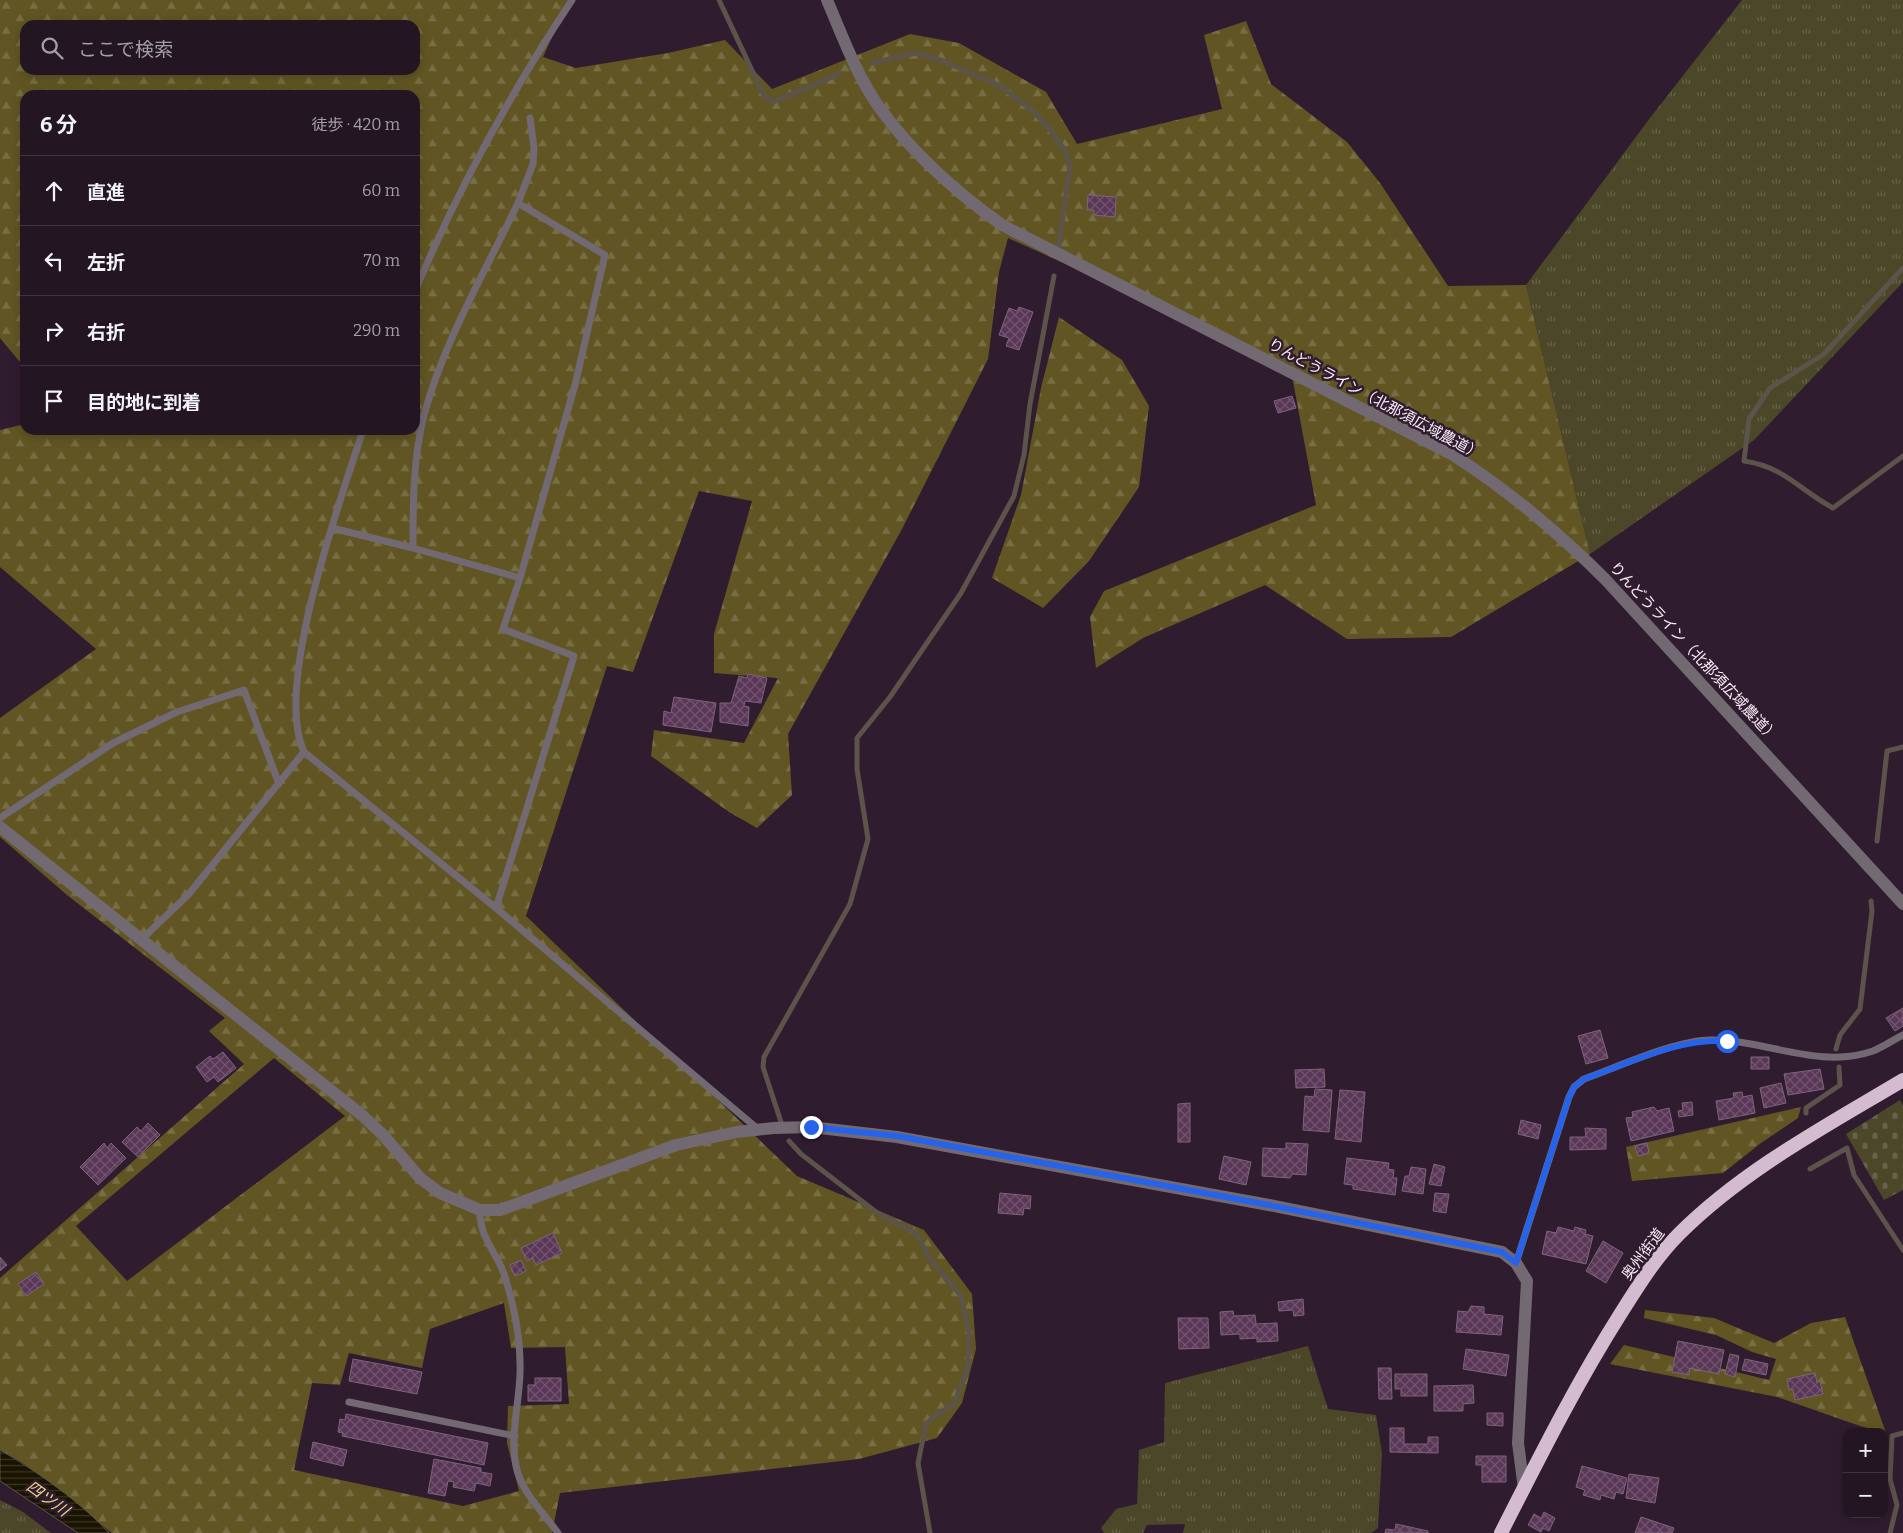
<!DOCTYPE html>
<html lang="ja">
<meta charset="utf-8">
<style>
:root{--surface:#241523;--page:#2c1e2b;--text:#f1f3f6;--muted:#a39fa6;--line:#413441}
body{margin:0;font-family:Bitter,"Noto Sans JP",serif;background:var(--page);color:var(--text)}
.controls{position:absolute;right:15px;bottom:15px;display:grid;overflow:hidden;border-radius:10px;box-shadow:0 2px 12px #0003}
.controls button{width:45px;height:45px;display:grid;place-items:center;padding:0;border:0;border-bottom:1px solid var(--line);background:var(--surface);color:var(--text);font:25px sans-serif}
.stop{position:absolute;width:15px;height:15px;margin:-11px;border:4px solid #2563eb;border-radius:50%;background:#fff}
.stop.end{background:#2563eb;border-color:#fff;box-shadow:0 1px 5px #0008}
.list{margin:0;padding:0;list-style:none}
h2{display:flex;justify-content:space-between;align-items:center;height:65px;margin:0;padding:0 20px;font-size:21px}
h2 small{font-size:16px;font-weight:400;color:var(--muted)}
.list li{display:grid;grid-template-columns:32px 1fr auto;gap:15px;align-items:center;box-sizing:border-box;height:70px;padding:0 20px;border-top:1px solid var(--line)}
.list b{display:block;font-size:19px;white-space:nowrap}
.list em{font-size:16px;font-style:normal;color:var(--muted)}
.icon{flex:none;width:28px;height:28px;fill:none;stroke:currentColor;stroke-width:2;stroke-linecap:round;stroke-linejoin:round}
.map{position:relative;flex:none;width:1903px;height:1533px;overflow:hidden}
.search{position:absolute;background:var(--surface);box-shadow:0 2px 12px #0003;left:20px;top:20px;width:400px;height:55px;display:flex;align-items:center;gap:12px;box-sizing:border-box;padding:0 18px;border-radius:15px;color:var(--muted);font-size:19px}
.panel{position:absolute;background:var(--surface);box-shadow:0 2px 12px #0003;left:20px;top:90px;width:400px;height:345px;border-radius:15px}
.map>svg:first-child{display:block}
.grass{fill:url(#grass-tufts)}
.forest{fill:url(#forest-firs);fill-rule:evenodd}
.cemetery{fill:url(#cemetery-stones)}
.water{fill:url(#water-rules);stroke:#5c544a}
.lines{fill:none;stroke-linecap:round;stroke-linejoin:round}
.stream{stroke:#5c544a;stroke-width:5}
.building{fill:url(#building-cross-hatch);stroke:#7c657a}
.service{stroke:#736972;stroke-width:7}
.minor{stroke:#736972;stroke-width:12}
.tertiary{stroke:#736972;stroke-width:12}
.trunk{stroke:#d4bbd0;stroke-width:14}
.route{stroke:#2563eb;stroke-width:6}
.labels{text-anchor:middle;stroke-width:5;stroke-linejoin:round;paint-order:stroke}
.street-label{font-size:15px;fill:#f9ebf7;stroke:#301c2f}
.water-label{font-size:16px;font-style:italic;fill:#e8d687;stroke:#301c2f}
</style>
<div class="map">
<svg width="1903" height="1533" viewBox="0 0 1903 1533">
<defs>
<pattern id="grass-tufts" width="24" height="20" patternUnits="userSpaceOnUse" patternTransform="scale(1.25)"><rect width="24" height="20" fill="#4d4729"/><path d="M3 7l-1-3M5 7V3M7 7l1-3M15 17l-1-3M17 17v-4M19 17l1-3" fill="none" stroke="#676249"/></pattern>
<pattern id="forest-firs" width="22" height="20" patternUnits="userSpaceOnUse" patternTransform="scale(1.25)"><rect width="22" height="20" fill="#615623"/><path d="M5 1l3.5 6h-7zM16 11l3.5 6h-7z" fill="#786e44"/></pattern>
<pattern id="cemetery-stones" width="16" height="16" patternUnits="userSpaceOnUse" patternTransform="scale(1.25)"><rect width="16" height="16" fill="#4d4729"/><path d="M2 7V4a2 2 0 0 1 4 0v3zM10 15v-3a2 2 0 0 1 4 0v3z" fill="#676249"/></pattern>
<pattern id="water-rules" width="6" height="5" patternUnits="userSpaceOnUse" patternTransform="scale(1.25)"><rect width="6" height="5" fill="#191300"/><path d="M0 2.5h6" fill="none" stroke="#3b3626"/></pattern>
<pattern id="building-cross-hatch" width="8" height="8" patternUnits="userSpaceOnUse" patternTransform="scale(1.25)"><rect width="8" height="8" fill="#5a3657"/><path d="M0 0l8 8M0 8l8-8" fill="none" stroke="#725370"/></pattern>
</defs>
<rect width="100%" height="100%" fill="#301c2f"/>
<path class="grass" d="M1742,0H1903V282L1754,440L1590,554L1526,285L1650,118Z
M1308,1346L1328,1409L1376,1415L1382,1453L1378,1528L1371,1533H1183L1185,1524L1147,1525L1143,1533H1104L1101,1528L1116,1509L1137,1504L1139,1450L1164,1442L1165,1383Z
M0,1500L23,1512L51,1533H0Z"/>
<path class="forest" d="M0,0H569L543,57L576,68L668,53L725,40L772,89L910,34L959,43L1046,92L1077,144L1222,109L1204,35L1246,21L1271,84L1347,142L1380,183L1448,286L1526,285L1590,554L1451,637L1347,639L1265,585L1143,638L1096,668L1090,617L1104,591L1316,505L1290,365L1008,238L999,272L988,359L902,529L788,734L792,795L757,828L729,812L651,756L654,730L744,743L778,678L714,673V634L752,501L699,491L633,672L607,666L526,916L797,1176L924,1230L972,1294L976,1349L962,1403L937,1438L859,1459L560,1493L552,1533H112L23,1463L0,1450V1278L244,1064L209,1031L225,1018L67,895L0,837V718L96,649L0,567V430L25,424V430H415V95H25V368L0,338ZM25,25H415V70H25ZM274,1058L345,1116L127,1281L76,1226ZM504,1303L511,1348L565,1347L569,1404L508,1406L507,1443L519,1491L463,1506L294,1470L312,1383L340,1385L349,1353L422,1368L430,1329Z
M1059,317L1122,360L1149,406L1139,487L1089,561L1043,608L992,578L1021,495L1041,388Z
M1801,1107L1798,1118L1761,1143L1723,1173L1632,1181L1626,1147Z
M1645,1310L1714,1318L1774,1343L1811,1323L1845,1317L1886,1433L1860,1426L1777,1397L1610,1364L1624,1345L1769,1380L1776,1359L1752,1352L1716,1335L1644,1318Z"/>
<path class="cemetery" d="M1900,1100L1903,1106V1190L1884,1200L1846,1134Z"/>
<path class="water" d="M0,1450C35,1470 82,1503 109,1533H78L0,1481Z"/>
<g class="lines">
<path class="stream" d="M719,0L764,96L773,102L839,74
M872,63L915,53L938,59L999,85L1033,111L1049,128L1065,151L1070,166L1058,250
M1903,268L1824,354L1770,388L1749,419L1744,461C1785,467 1798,489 1833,508L1903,456
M1877,841L1887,751L1903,747
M1836,1049L1840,1035L1860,1009L1872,911L1871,901
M1806,1113V1108L1840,1085L1839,1067
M781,1122L763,1067L764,1057L850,904L868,839L857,769V738L890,697L961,593L1014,496L1024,455L1030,404L1054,276
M789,1141L801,1154L876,1212L916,1233L928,1256L961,1296L969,1333L968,1366L954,1404L934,1416L926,1424L918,1463L930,1533
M1810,1169L1847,1148L1854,1175L1903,1250
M1890,1533L1897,1505L1890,1479L1892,1436L1903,1433"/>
</g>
<path class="building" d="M1088,195L1116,197L1115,217L1094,215V210H1087Z
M1019,307L1033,312L1019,350L1006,346L1009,338L999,335L1009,308L1017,311Z
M1292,396L1296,408L1278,413L1274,401Z
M748,674L767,678L761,703L745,701L744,706L749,707L748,726L720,722V703H731L739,676L747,678Z
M674,697L716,703L711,732L663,725L664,711L671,713Z
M1903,1008V1026L1895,1031L1886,1018Z
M1600,1030L1608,1058L1586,1064L1578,1036Z
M223,1052L236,1068L218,1082L214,1077L207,1082L196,1067L210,1056L213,1059Z
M1751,1057H1769V1069H1751Z
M1324,1069L1325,1087L1296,1088L1295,1070Z
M1820,1069L1824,1089L1788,1095L1784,1074Z
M1781,1083L1786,1103L1764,1108L1760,1088Z
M1315,1089L1332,1090L1329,1132L1303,1130L1305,1096L1314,1097Z
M1340,1090L1365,1092L1361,1142L1335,1139Z
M1742,1092L1743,1097L1752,1095L1755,1113L1719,1120L1716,1101L1734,1098L1733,1093Z
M1692,1102L1693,1115L1679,1117L1678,1111L1683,1110L1682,1103Z
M1190,1103V1142H1178V1104Z
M1654,1107L1657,1111L1669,1108L1674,1131L1631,1141L1626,1118L1633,1117L1632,1112Z
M1521,1120L1541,1125L1538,1139L1518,1134Z
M148,1123L160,1135L138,1157L122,1142L137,1127L141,1131Z
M1585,1128L1606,1129V1149L1570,1150V1137H1586Z
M104,1143L107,1148L111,1143L126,1158L98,1185L80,1167Z
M1286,1143L1308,1144L1306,1175L1292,1174L1290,1178L1262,1176L1263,1148L1286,1149Z
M1647,1143L1649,1153L1638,1156L1635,1146Z
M1224,1156L1251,1162L1246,1185L1219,1179Z
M1347,1158L1389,1163L1388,1169L1394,1170L1393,1178H1397L1395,1195L1353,1189V1185L1344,1184Z
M1434,1164L1445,1167L1441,1186L1429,1184Z
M1411,1167L1426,1169L1423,1194L1402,1191L1405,1176H1409Z
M1000,1193L1031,1196L1030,1209L1024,1208L1023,1215L998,1213Z
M1435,1193L1449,1194L1446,1213L1433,1211Z
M1558,1227L1574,1231L1575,1227L1586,1230L1585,1234L1593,1236L1586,1264L1542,1254L1547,1231L1556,1233Z
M553,1233L562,1253L536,1265L533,1258L527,1261L521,1248Z
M1603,1241L1623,1253L1606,1283L1586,1271Z
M0,1257L7,1265L0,1271Z
M521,1260L526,1271L515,1276L510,1265Z
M36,1272L44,1284L26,1296L18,1284Z
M1303,1299L1304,1315L1294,1316L1293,1310L1279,1311L1278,1302Z
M1471,1306L1484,1307V1314L1503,1316L1501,1335L1456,1332L1458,1311L1468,1312Z
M1233,1311L1234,1316L1255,1315L1256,1324L1277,1323L1278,1341L1257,1342V1338L1240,1339V1334L1221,1335L1220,1312Z
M1178,1318H1208L1209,1348L1179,1349Z
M1678,1341L1724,1350L1719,1374L1690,1368L1689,1375L1672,1372Z
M1466,1349L1509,1355L1506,1376L1463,1369Z
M1730,1354L1739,1356L1735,1377L1725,1374Z
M353,1359L422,1372L417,1394L349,1381Z
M1745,1359L1768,1364L1766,1375L1742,1370Z
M1378,1368H1391L1392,1399H1379Z
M1815,1373L1817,1382L1820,1381L1823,1394L1795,1400L1793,1389L1789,1390L1787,1379Z
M1395,1374H1427V1396H1401V1389H1395Z
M535,1378H561V1401H528V1385H535Z
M1473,1385L1474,1403L1463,1404V1411H1434V1386Z
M1487,1413H1503V1426L1487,1425Z
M346,1414L488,1443L484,1465L342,1436L343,1433L338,1432L340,1419L345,1420Z
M1390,1428H1404V1444H1428V1437H1438V1453L1390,1452Z
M313,1442L347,1450L343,1466L310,1458Z
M1476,1456H1506V1482H1482V1465H1476Z
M434,1459L481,1468V1472L492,1474L490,1486L476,1483L474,1491L453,1487L454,1482L448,1481L445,1496L428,1493Z
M1582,1466L1627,1478L1623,1494L1616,1492L1614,1499L1601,1495L1600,1500L1583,1495L1585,1490L1576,1487Z
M1629,1474L1659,1478L1655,1503L1626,1498Z
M1544,1512L1555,1518L1549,1531L1543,1528L1541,1532L1528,1525L1534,1514L1541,1518Z
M1641,1517L1674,1528L1672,1533H1635Z
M1396,1524L1428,1531V1533H1385L1386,1529L1395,1530Z"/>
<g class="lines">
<path class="service" d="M518,203L605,255L575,385L520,578L413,548C413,504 413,459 424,415C444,341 485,272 518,203Z
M518,203L533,164L534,148L530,118
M415,291C458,189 511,92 572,0
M332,528L413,548
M304,752L496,908L759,1130
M0,818L113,743L177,712L244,690L279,784
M496,908L574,656L503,629L520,578
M141,940L188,895L304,752C273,685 340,502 363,430
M480,1210C479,1240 499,1253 506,1280C515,1310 521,1344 520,1374C519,1404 510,1436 516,1466C521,1492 543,1512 558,1533
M1516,1263L1569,1097L1574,1087L1584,1079C1618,1067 1676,1040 1711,1040C1764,1039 1819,1070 1873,1051C1883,1047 1893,1040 1903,1035
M349,1402L515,1436"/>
<path class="minor" d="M0,827L363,1116L383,1135L420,1178L440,1193L480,1210H500L522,1202L676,1145L737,1132L774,1128L811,1127L897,1137L1269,1205L1502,1252L1516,1263L1527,1281L1518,1443L1524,1489"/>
<path class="tertiary" d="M827,0C842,35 857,76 879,107C912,153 956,192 1002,225L1453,455C1509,491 1558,532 1605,579L1903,904"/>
<path class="trunk" d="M1501,1533C1539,1458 1576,1384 1621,1313C1638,1286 1656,1257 1679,1234C1743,1170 1826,1126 1903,1080"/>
</g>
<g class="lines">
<path class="route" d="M811,1127L897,1136L1269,1205L1502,1252L1516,1263L1569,1097L1574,1087L1584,1079C1630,1063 1678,1038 1727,1041"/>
</g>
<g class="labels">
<g class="street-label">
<text transform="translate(1375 399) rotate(28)" y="5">りんどうライン（北那須広域農道）</text>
<text transform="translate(1694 652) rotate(47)" y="5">りんどうライン（北那須広域農道）</text>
<text transform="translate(1643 1254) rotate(-53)" y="5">奥州街道</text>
</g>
<g class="water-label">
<text transform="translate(48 1498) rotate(36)" y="6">四ツ川</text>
</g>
</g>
</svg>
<div class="controls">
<button>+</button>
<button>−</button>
</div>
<div class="stop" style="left:1727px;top:1041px"></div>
<div class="stop end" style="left:811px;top:1127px"></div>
<div class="search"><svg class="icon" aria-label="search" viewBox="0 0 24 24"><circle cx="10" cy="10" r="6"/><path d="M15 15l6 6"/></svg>ここで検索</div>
<section class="panel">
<h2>6 分<small>徒歩 · 420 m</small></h2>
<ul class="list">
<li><svg class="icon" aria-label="ahead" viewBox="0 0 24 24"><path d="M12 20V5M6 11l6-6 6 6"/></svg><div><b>直進</b></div><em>60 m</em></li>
<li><svg class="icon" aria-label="left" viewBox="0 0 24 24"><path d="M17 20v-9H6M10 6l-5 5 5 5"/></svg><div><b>左折</b></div><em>70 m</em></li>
<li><svg class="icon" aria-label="right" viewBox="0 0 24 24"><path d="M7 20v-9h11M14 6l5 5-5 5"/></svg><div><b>右折</b></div><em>290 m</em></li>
<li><svg class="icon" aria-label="arrive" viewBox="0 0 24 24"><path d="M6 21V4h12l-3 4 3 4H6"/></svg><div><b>目的地に到着</b></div></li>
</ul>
</section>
</div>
